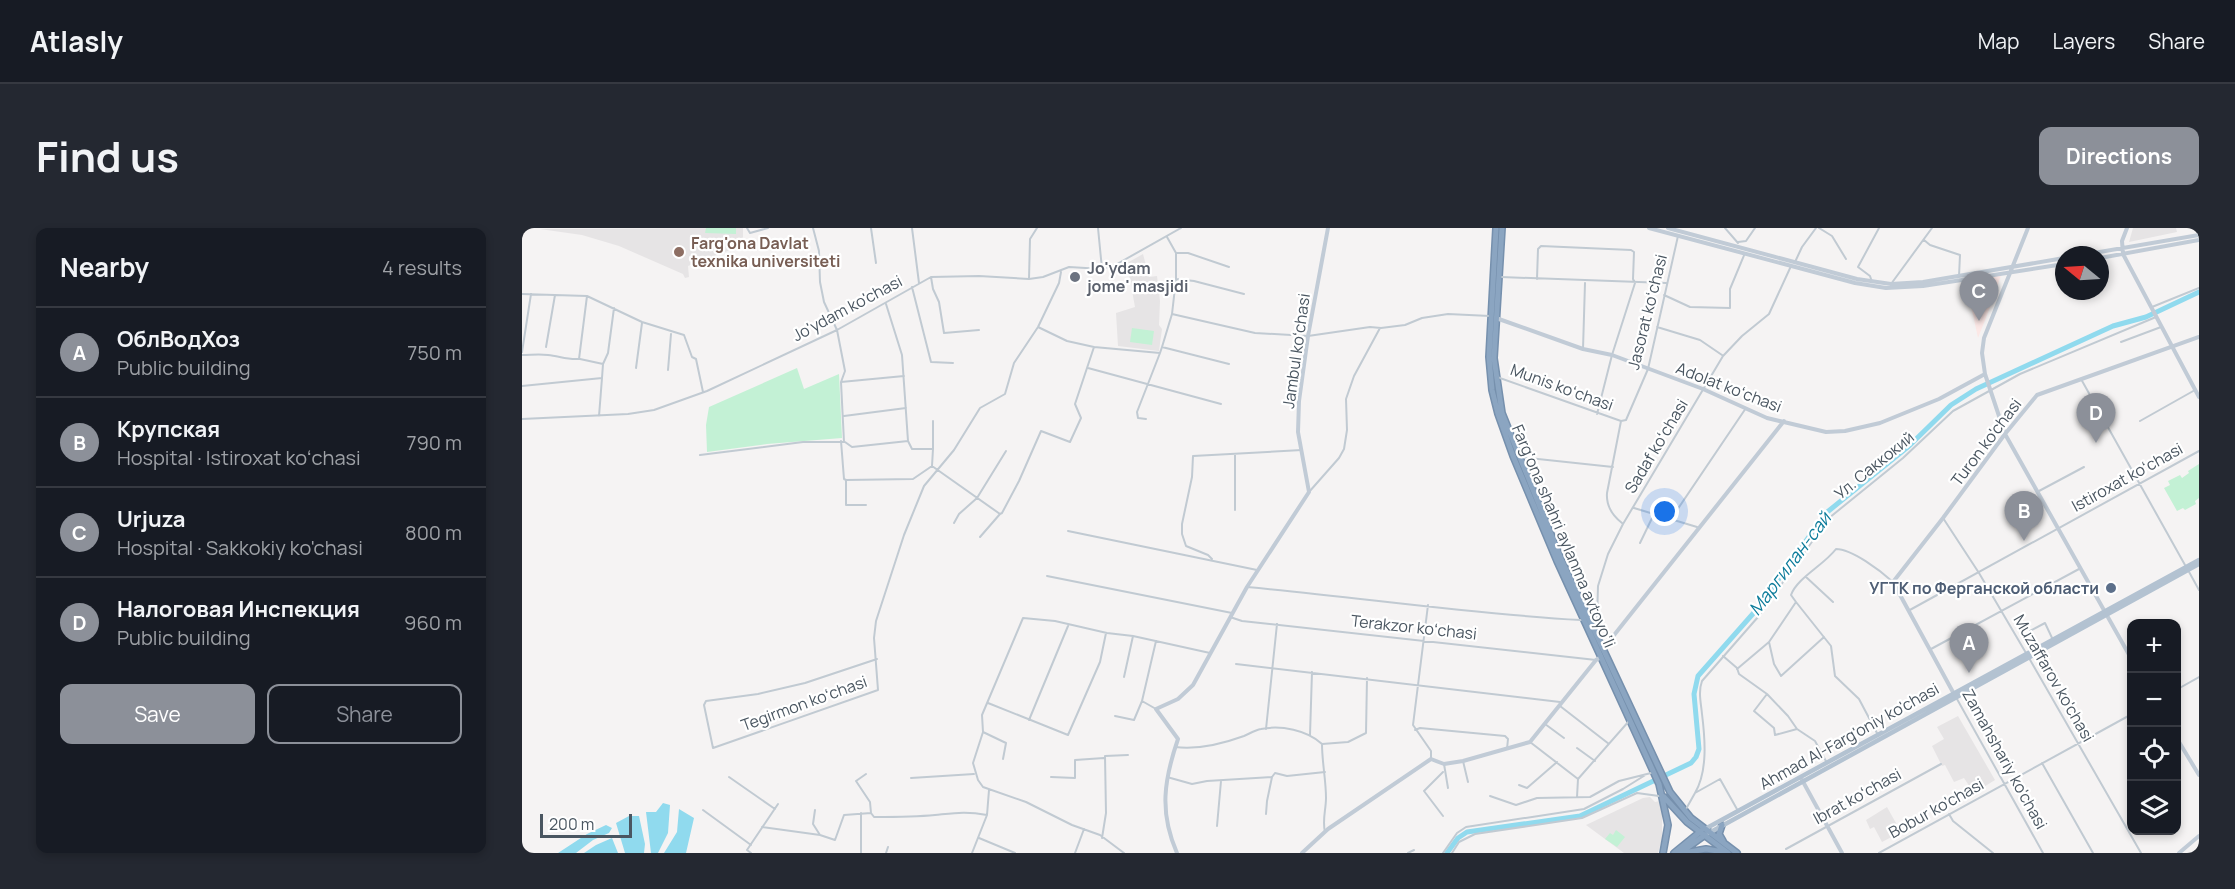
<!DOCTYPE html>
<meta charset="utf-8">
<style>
:root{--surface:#171b24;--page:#242831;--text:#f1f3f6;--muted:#9ea1a6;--line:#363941;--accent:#8c9099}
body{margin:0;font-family:Manrope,sans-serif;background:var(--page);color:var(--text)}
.controls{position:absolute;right:18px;bottom:18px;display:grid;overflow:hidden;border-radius:12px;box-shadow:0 3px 9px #0003}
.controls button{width:54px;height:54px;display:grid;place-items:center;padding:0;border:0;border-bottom:2px solid var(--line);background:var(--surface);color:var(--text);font:30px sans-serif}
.compass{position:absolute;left:1533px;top:18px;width:54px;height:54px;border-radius:50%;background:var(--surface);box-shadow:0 3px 9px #0003;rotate:288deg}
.scale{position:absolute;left:18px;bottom:15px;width:92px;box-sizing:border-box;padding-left:6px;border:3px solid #4a5661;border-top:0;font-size:16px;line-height:21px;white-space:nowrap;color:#4a5661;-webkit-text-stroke:4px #fff;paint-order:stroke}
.you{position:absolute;left:1143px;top:284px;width:21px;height:21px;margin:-15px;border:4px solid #fff;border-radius:50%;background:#1a73e8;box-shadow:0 0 0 9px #1a73e833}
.badge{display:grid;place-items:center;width:39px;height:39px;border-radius:50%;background:var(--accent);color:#fff;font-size:20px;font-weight:700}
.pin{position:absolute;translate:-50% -50px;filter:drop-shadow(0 2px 3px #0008)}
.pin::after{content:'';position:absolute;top:32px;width:21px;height:18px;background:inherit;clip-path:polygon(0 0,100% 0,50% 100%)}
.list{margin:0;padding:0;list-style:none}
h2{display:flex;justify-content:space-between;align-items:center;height:78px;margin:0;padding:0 24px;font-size:26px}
h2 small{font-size:20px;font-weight:400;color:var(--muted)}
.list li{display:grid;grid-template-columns:39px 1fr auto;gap:18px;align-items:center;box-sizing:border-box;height:90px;padding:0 24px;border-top:2px solid var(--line)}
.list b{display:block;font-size:22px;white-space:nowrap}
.list p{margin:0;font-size:20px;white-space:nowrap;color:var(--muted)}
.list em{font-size:20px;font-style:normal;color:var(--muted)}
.actions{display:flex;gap:12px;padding:18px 24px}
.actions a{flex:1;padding:14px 0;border:2px solid var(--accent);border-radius:12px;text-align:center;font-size:21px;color:var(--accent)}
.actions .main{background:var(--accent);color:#fff}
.icon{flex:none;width:33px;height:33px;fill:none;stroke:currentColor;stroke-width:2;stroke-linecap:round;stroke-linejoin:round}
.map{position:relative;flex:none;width:1677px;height:625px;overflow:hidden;border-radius:12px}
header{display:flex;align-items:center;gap:36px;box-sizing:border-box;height:84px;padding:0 30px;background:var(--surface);border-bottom:2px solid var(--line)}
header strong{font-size:28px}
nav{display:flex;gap:33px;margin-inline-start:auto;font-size:21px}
.intro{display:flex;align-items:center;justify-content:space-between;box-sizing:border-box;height:144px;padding:0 36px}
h1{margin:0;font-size:42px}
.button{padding:15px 27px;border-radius:12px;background:var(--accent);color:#fff;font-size:21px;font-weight:700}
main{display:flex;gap:36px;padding:0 36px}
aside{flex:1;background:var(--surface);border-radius:12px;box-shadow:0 3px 9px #0003}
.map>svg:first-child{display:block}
.education{fill:#e6e4e5}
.medical{fill:#fce8e6}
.green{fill:#c3f1d5}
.water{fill:#90daee}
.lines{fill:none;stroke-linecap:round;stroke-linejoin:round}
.river{stroke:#90daee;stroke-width:5}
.highway-casing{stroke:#7690ad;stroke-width:8}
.street{stroke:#c1cad2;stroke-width:2}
.secondary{stroke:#c1cbd6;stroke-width:4}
.primary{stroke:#b3c2d1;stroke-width:4.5}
.highway{stroke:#8ba5c1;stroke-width:5}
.education-dot{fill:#8d6e63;stroke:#fff;stroke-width:2}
.worship-dot{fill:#6b7280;stroke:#fff;stroke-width:2}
.service-dot{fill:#5c6f8a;stroke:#fff;stroke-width:2}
.labels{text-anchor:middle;stroke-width:4.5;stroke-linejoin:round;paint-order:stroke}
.education-label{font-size:16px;font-weight:bold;fill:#785e54;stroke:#fff;text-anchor:start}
.worship-label{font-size:16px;font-weight:bold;fill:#5b616d;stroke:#fff;text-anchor:start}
.street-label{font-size:16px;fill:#4a5661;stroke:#fff}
.service-label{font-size:16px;font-weight:bold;fill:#4e5e75;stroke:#fff;text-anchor:end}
.water-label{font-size:18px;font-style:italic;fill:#0c7c9b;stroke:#fff}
</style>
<header>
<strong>Atlasly</strong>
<nav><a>Map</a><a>Layers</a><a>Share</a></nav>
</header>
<div class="intro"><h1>Find us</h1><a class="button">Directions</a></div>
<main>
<aside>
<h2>Nearby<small>4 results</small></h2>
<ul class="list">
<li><span class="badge">A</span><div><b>ОблВодХоз</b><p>Public building</p></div><em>750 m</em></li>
<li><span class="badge">B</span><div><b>Крупская</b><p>Hospital · Istiroxat koʻchasi</p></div><em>790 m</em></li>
<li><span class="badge">C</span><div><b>Urjuza</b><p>Hospital · Sakkokiy ko'chasi</p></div><em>800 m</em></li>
<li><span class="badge">D</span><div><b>Налоговая Инспекция</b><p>Public building</p></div><em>960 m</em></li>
</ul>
<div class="actions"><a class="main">Save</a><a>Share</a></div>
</aside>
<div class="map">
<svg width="1677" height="625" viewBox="0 0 1677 625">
<rect width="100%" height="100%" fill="#f5f3f3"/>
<path class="education" d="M221,0V17L166,38L167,49L163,50L161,46L97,18L60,7L18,1Z
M1611,0H1654L1655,4L1607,14Z
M621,26L627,49L635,48L638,73L637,97L640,101L637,123L596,118L594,85L613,79L605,35Z
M1436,488L1473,552L1452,565L1442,550L1432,554L1423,537L1420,538L1410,518L1422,511L1415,499Z
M1128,569L1133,574L1138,573L1140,584V611L1136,625H1102L1064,597L1121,570Z
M1365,579L1379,604L1360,614L1352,599L1348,601L1344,592Z"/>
<path class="medical" d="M1479,47L1469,77L1456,110L1447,68L1465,61L1463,51Z"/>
<path class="green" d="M184,0H214V6L183,5Z
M610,100L632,103L630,117L608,114Z
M275,140L282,161L317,146L320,210L245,216L185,224L184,197L187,179Z
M1677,236V270L1673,273L1674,276L1663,282L1661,280L1655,283L1642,260L1648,257L1646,253L1658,247L1660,250L1667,245L1666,243Z
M1094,602L1103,609L1095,619L1083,611L1088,605L1091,607Z"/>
<path class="water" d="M141,575L148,577L146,605L136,625H129L124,584H134Z
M157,581L172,590L164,625H142L155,604Z
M107,588H117L123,616L122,625H103L94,595Z
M84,597L90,600L87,605L71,612L54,625H36L65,606Z
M90,610L96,625H62L74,617Z"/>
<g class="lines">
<path class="river" d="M925,625L936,610L945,604L1058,588L1169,535L1174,529L1177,521L1172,466L1176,448L1236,380L1304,285L1387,218L1429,177L1454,161L1591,98L1624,89L1677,64"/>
<defs>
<path id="highway" d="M974,0L967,129L970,162L976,186L991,228L1035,333L1137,556L1146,597L1141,625
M980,0L972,130L980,185L1039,331L1148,564L1169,590L1215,625
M1142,569L1165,594L1206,625
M1200,597L1197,606L1201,613
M1152,625L1179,603
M1158,625L1183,607
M1162,625L1184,621L1201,624"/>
</defs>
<use href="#highway" class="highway-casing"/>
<path class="street" d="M225,0L228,5L246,0
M349,0L354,35
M390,0L397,55
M576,0L580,41
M1203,0L1216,15
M1297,0L1310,8L1324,31
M645,9L654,25V51
M1402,12L1408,17L1438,27L1437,48
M1216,14L1224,13L1233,0
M654,25H666L707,39
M1273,34L1280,19L1294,0
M409,49L411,61L417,74L422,105L457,102
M979,49L1144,55
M507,51L508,11L515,0
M1015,51L1016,21L1019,18L1109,22L1112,24L1111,51L1113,55L1090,127L1075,186
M1350,54L1348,48L1336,39L1357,0
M1369,56L1410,0
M390,59L409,134L431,135
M0,66L65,68L120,94L162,107L170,129L174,131L181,164
M1142,67L1168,79L1208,80V61L1223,25
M364,76L380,127L386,213
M1630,79L1677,60
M650,86L654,51L672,53L722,66
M516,99L545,113L572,119
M1135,99L1178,112L1200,127
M1599,114L1639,99
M24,119L33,67
M640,119L650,86L733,105L786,108L848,99L859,100L883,97L900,90L926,86L968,88
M1061,121L1063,55
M0,124L9,66
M638,125L640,119L707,136
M0,127C9,127 17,126 26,127C37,128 45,132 57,131L65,68
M58,131L81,136L86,125L92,80
M114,140L120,95
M566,140L699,176
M146,142L149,106
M975,149L1099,193
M1559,151L1663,337
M319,154L382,148
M0,158L80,150L81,136
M77,188L80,150
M322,188L384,180
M0,191L106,186L132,182L185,163L315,102L409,49L457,48L507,51L521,49L547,39L580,41L595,36L659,0
M411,193V221
M1618,193L1673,162
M319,213L322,251L324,252V277H344
M323,214L330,219L386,213L390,221H411L410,238
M713,226V282
M178,227L281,214H322L319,154L323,143L315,102L302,74L298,54L297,23L291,0
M998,229L1091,239
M324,252L391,251L410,238L478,286L480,285L497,253L519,203L548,214L559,190L553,176L572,119L638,125L615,184L616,190L624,191
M1517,263L1562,239
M787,264L817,230L822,221L825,202L824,171L832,148L858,100
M1112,280L1175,299
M1421,290L1457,345L1504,425
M1149,291L1224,180
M432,295L437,286L455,270L484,223
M1100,295C1091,288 1084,278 1085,265L1099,193L1104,192L1126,141L1156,8
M546,303L735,342
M458,309L478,286
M1118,315L1132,286
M690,331L686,327L664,318L660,306V296L670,249L671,228L780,222
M1666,342L1677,362
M525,348L710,385
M1284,349L1311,374
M725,359C836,369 948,386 1059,392
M1274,374L1309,418L1313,448L1337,471L1356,507
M906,377L891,497L909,523V531
M1386,383L1677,223
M708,389L720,393L1074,432
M1071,397L1075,392L1076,358L1086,326L1101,296L1201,128L1220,108L1247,86L1269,38
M1508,403L1523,395L1531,412
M634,413L620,473L634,481
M1247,414L1252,436L1259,448L1302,409
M1409,421L1557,341
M1201,428L1215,440L1217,446L1245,466L1266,488L1275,501L1293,513L1305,535
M1507,430L1619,625
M355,431L283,455L236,466L184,473L182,477L191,520L356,462L352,410L354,393L382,307L402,258L432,222L458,180L483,166L492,135L516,99L537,55L539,44
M714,436L1038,474
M1215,441L1247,414L1274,374L1269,367C1275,350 1302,337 1314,321C1330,321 1359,343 1371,354
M602,449L611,408
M1654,462L1677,449
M1245,466L1232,483L1252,500L1253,507L1275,501
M1435,471L1521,625
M466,475L546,507L578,434L584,405
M1038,478L1087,516
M593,488L612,492L620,473
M507,492L546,398
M1023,496L1042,510
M744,501L755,396
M893,502L898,500L983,508L986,511L985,521
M461,504L484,515L481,531
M788,507L790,444
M1008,514L1056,551L1107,493
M800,516L826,514L844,505L845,450
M653,519C676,522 700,516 722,508C727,506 733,502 739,501C759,497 785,502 800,516C800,534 804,552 804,570C804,582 800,592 803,604
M1055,520L1073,533
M941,533L946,554
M1520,535L1571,625
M922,536L926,560
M344,546L334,553L348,574L349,585
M207,549L253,581
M529,549L553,550V532L582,530
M645,549L670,556L685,553L750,549L753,545L765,548L803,544
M389,550L452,546
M997,557L1005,560L1035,534
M1173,565C1186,543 1183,510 1180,486C1179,475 1176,464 1180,453L1236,389L1307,290L1381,230L1431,183L1498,146L1634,89
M968,568L994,577L1015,570L1068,569L1097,553L1129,545
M1055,569L1056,551
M1164,581L1173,565L1198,551L1216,583
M181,582L229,617
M293,582L291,596L298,607
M744,586L745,573L750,549
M1427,586L1431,593L1471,625
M921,588L902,563L921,544
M695,598L699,553
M240,599L298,607L313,612L322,587L349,585L352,589C373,589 393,589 413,587C433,585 444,583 465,587
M457,610L493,625
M580,610L584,585L583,528L606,527
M1264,621L1419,536
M229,625L225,622L256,576
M339,625V585
M364,625L366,619
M450,625L465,587L467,562
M553,625L562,601
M602,625L578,607L550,597L504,574L461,559L456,552L451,535L461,504L460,487L501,390L533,393L585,405L611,408L688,425
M886,625L892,622
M921,625L935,605L944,599L1062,581L1101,561L1125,546
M930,625L937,614L953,606L1060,590L1115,565L1137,568
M1357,625L1610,486"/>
<path class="secondary" d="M1127,0L1333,55L1364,60L1401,58L1542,36
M1146,0L1335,51L1369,56L1401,54L1542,30
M1506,0L1462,110L1460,125L1463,146L1483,206L1610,432
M1605,0L1600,13L1601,26L1677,169
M1560,27L1677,7
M1578,30L1677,12
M974,90L1061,121L1090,127L1181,161L1245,190L1304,204L1323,203L1358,195L1417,171L1463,146
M1081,421L1262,193
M1432,466L1371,354L1421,290L1483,206L1515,167L1677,109
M1654,509L1677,547
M1279,550L1320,625
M655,625C637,584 642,552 656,511L634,481L656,471L671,457L725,359L787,264L776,204L777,173L786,108L806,0
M780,625L806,601L909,531L922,536L941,533L1008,514L1074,432L1079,429
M1657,625L1677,608"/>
<path class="primary" d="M1183,601L1677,332
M1187,605L1677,336"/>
<use href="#highway" class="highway"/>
</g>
<circle class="education-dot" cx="157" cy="24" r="6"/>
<circle class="worship-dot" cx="553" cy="49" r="6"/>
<circle class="service-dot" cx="1589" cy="360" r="6"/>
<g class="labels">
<g class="education-label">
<text x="169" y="21">Farg'ona Davlat<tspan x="169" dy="18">texnika universiteti</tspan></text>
</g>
<g class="worship-label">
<text x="565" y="46">Jo'ydam<tspan x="565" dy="18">jome' masjidi</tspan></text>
</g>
<g class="street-label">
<text transform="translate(325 80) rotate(-28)" y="6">Jo'ydam ko'chasi</text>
<text transform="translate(1125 84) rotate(-76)" y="6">Jasorat koʻchasi</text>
<text transform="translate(774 123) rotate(-82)" y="6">Jambul koʻchasi</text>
<text transform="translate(1040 159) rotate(20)" y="6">Munis koʻchasi</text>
<text transform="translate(1207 159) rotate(21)" y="6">Adolat koʻchasi</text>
<text transform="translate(1464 214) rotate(-53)" y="6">Turon ko'chasi</text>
<text transform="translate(1134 218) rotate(-59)" y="6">Sadaf koʻchasi</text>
<text transform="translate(1352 237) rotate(-39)" y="6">Ул. Саккокий</text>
<text transform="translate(1605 249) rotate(-29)" y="6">Istiroxat koʻchasi</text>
<text transform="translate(1042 308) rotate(67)" y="6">Farg‘ona shahri aylanma avtoyo‘li</text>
<text transform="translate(892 399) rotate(6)" y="6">Terakzor koʻchasi</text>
<text transform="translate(1532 450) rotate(60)" y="6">Muzaffarov ko'chasi</text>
<text transform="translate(282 475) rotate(-20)" y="6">Tegirmon koʻchasi</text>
<text transform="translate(1327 508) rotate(-29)" y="6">Ahmad Al-Farg'oniy ko'chasi</text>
<text transform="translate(1483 531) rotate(61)" y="6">Zamahshariy ko'chasi</text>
<text transform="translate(1335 568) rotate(-29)" y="6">Ibrat koʻchasi</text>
<text transform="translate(1414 580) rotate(-29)" y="6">Bobur ko'chasi</text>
</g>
<g class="service-label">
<text x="1577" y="366">УГТК по Ферганской области</text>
</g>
<g class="water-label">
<text transform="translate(1268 336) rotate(-53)" y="6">Маргилан-сай</text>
</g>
</g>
</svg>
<div class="controls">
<button>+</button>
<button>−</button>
<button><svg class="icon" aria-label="locate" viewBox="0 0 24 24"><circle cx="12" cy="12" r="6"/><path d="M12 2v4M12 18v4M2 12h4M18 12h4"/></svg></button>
<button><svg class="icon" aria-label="layers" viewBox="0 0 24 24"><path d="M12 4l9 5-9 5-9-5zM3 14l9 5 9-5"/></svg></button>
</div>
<svg class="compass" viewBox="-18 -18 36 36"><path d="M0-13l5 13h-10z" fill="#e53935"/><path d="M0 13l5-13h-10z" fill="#9ea1a6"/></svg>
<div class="scale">200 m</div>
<div class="you"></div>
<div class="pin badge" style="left:1447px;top:445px">A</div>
<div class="pin badge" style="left:1502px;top:313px">B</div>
<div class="pin badge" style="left:1457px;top:93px">C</div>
<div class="pin badge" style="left:1574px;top:215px">D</div>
</div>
</main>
